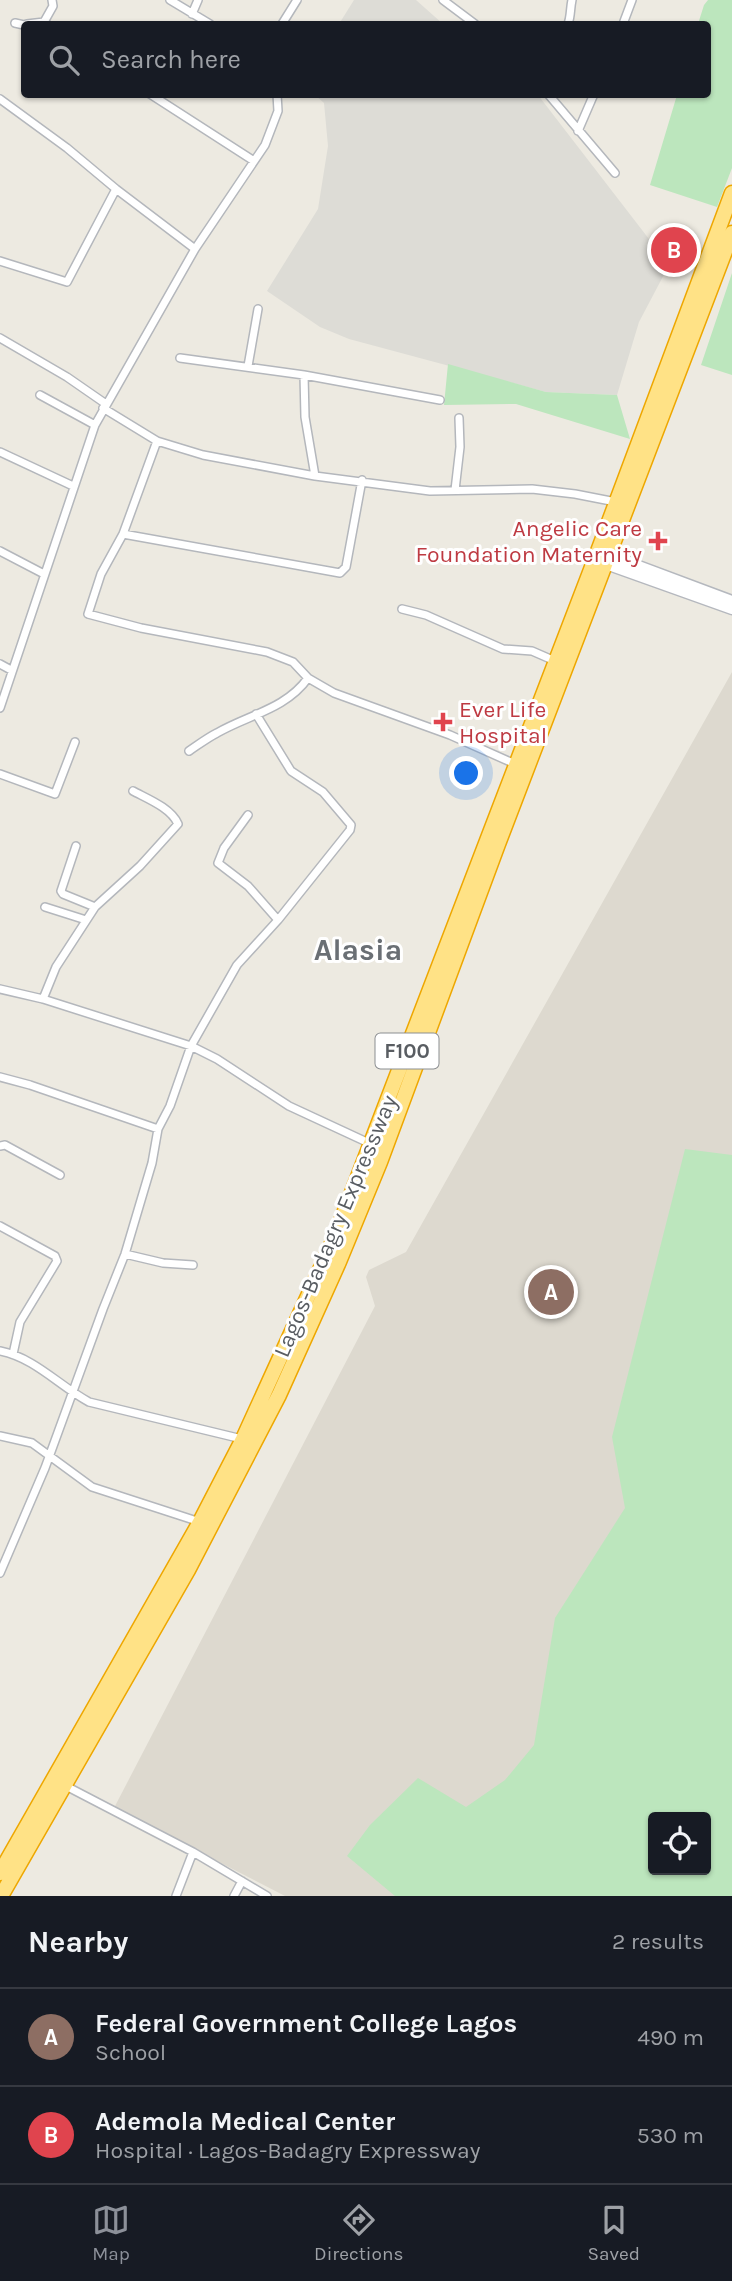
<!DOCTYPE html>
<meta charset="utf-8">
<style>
:root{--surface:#171b24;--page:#242831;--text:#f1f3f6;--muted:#9ea1a6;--line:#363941;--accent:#8c9099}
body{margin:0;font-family:Karla,sans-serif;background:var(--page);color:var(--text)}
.controls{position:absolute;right:21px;bottom:21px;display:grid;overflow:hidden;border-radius:7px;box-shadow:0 2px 5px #0004}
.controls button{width:63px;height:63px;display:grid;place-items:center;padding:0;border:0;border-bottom:2px solid var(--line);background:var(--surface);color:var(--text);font:35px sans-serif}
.you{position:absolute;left:467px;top:774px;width:24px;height:24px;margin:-18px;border:5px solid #fff;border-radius:50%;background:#1a73e8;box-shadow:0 0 0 10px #1a73e833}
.badge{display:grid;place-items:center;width:46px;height:46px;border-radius:50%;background:var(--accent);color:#fff;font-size:23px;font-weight:700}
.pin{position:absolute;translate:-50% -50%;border:4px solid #fff;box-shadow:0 2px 7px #0006}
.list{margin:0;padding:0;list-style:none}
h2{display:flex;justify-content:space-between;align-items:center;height:91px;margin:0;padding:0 28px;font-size:30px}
h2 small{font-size:23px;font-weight:400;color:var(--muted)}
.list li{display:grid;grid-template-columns:46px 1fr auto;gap:21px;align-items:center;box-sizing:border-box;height:98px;padding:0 28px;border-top:2px solid var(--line)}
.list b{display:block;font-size:26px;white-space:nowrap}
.list p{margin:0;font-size:23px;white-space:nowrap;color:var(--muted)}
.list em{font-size:23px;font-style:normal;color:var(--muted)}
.icon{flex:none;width:38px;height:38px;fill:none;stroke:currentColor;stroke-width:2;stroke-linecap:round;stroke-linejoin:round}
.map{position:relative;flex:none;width:732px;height:1896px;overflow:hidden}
.search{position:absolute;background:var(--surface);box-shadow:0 2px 5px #0004;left:21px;right:21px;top:21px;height:77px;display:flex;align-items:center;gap:18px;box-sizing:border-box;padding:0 24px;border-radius:7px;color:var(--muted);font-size:26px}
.sheet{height:287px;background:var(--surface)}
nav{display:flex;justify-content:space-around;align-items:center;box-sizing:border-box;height:98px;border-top:2px solid var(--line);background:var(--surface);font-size:19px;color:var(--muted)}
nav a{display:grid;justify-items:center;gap:4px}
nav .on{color:var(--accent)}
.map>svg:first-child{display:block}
.industrial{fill:#dddcd6}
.education{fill:#ddd9cf;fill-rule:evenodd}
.green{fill:#bce6bd;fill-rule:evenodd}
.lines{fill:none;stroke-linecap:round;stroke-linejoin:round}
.street-casing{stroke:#b4b7bc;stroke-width:10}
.secondary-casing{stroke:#b5b8be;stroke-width:13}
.highway-casing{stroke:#eea700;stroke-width:17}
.street{stroke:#fff;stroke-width:7}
.secondary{stroke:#fff;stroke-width:10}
.highway{stroke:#ffe286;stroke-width:14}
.health-dot{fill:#e0444e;stroke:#fff;stroke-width:2.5}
.labels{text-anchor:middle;stroke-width:6;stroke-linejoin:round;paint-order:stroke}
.shield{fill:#fff;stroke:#8b8e91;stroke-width:2}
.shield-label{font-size:21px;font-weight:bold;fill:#595d62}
.health-label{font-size:23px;fill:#be3a42;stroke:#fff;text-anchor:end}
.street-label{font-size:23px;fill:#595d62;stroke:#fff}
.district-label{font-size:30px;font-weight:bold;fill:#6a6f74;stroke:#fff}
</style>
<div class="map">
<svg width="732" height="1896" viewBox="0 0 732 1896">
<rect width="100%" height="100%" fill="#edeae1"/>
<path class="industrial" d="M354,0H416L443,24H339Z
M315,95H538L669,265L639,322L617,395L546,392L349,339L320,327L267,291L318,209L328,146L324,103Z"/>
<path class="education" d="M732,672V1896H285L114,1808L375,1306L366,1277L369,1270L406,1252ZM653,1817H706V1870H653Z"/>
<path class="green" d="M708,0H732V168L717,207L650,185L677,95L708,94V24H698L704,5Z
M732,273V375L701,365Z
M448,364L546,392L617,395L630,439L516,404L444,405Z
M685,1149L732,1155V1896H395L347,1856L370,1825L418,1778L466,1807L505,1780L534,1745L555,1618L625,1508L612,1437ZM706,1817V1870H653V1817Z"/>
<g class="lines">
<defs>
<path id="street" d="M170,0L210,24
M443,0L475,24
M192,14L198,0
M44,22L53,6L52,0
M15,23L24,25
M27,24L44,22L47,24
M282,24L297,0
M568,24C571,16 570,9 572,0
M623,24L632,0
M150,94L254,161
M548,94L615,173
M0,99L67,148L116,189L195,249
M578,131L594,94
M0,261L67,282L116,189
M0,338L67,377L106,404
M180,358L304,375L440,400
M248,366L258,309
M304,375L305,417L315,476
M40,395L95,425
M103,408L157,441L203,455L315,476L430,491L532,489L575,494L616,502
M157,441L123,534L101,574L88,614L141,628L267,652L293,662L308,678L334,693L450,735L515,764
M0,452L73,486
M455,490L460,447L459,418
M123,534L340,573L346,567L362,480
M0,551L44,574
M402,609L426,615L503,649L532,651L555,661
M0,664L11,670
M0,708L95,425L195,249L265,145L278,111L277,94
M189,751C198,745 207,738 217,733C248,715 286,709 308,678
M0,774L55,794L75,742
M248,815L224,848L218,863L248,886L278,920
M76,846L61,891L63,894L95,907
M45,907L86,920
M0,989L43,999L191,1046L217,1059L289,1106L371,1144
M43,999L56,967L95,907L140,866L178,824C171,808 148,799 133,791
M0,1077L30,1085L158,1129
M0,1146L5,1145L60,1175
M0,1226L55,1256L57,1261L20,1322L13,1354
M125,1254L163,1263L193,1265
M0,1351C35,1358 58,1385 89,1402L242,1439
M0,1436L32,1443L92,1487L200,1522
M0,1573L45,1468L103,1309L125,1254L152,1163L158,1129L170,1106L191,1046L237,965L278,920L350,830L351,825L323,792L291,771L256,714
M64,1785L193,1852L267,1896
M176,1896L193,1852
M234,1896L242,1881"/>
<path id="secondary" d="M609,555L732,601
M606,564L732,609"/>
<path id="highway" d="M0,1873L200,1522L243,1439L335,1237L597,554L732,193
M1,1896L188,1570L279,1395L338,1264L380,1162L498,844L732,233"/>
</defs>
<use href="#street" class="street-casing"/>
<use href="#secondary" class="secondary-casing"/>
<use href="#highway" class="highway-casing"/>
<use href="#street" class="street"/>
<use href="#secondary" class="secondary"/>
<use href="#highway" class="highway"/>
</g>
<g class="health-dot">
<path d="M654.5 530.5h7v7h7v7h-7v7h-7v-7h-7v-7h7z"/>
<path d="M439.5 711.5h7v7h7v7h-7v7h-7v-7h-7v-7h7z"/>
</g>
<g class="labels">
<rect class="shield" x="375.5" y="1033.5" width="63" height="35" rx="5"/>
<g class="shield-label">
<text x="407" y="1058">F100</text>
</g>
<g class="health-label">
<text x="642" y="536">Angelic Care<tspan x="642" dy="26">Foundation Maternity</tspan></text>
<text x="459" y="717" text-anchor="start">Ever Life<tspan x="459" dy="26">Hospital</tspan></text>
</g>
<g class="street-label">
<text transform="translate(335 1226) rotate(-67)" y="8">Lagos-Badagry Expressway</text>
</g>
<g class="district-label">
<text x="358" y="960">Alasia</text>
</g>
</g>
</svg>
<div class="controls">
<button><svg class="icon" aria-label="locate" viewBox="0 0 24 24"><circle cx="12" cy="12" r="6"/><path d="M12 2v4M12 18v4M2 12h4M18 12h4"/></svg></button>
</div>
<div class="you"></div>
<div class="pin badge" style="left:551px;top:1292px;background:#8d6e63">A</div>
<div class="pin badge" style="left:674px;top:250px;background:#e0444e">B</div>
<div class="search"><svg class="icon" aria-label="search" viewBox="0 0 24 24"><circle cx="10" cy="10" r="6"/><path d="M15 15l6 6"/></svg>Search here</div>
</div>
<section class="sheet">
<h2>Nearby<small>2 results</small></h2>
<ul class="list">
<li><span class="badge" style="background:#8d6e63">A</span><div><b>Federal Government College Lagos</b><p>School</p></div><em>490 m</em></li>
<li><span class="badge" style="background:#e0444e">B</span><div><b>Ademola Medical Center</b><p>Hospital · Lagos-Badagry Expressway</p></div><em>530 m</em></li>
</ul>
</section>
<nav>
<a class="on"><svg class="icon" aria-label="map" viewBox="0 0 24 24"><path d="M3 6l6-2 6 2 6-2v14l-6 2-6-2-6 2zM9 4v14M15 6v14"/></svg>Map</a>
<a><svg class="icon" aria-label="directions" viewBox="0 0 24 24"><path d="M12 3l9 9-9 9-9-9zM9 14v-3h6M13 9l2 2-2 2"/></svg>Directions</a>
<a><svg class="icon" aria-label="saved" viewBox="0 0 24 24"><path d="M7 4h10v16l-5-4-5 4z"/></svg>Saved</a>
</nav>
